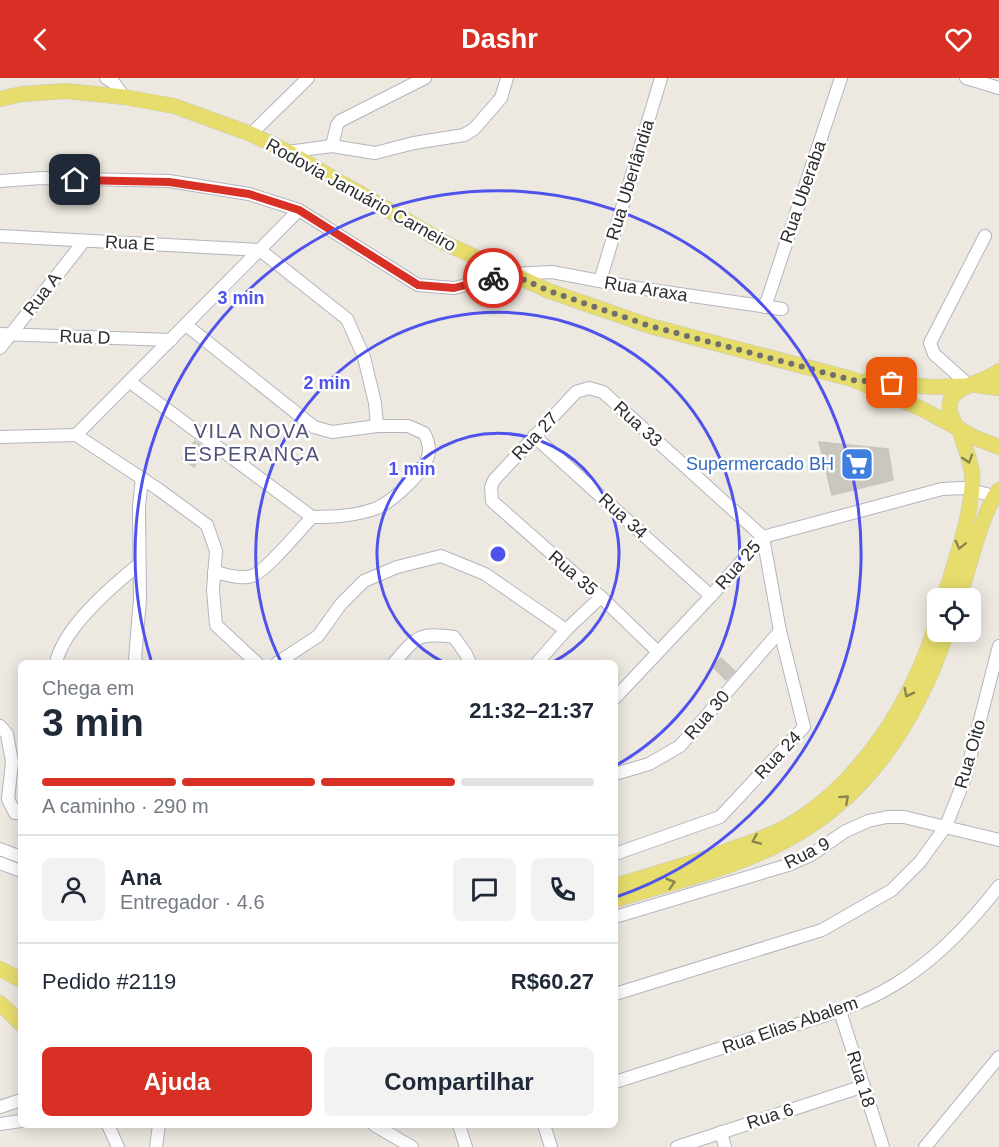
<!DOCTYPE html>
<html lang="pt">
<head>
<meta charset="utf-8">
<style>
  :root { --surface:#fff; --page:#f2f2f3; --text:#1f2937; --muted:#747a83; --line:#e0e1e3; --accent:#d93025 }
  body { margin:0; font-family:Arial,sans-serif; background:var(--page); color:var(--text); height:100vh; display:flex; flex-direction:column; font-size:22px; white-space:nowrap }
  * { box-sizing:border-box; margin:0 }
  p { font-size:20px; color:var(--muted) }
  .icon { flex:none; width:33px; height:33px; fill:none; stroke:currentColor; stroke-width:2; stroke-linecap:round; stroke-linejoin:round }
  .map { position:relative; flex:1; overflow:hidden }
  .drawer { position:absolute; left:18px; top:582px; width:600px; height:468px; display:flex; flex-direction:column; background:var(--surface); border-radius:9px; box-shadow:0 3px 15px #0003 }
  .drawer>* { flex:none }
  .buttons { position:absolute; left:927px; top:510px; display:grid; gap:12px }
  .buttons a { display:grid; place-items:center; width:54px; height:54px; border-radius:9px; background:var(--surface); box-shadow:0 3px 15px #0003; font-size:30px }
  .pin { position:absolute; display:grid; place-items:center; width:51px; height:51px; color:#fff; margin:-26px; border-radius:12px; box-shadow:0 3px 9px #0006 }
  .courier { position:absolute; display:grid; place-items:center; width:60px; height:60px; margin:-30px; border:4px solid #d93025; border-radius:50%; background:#fff; color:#222; box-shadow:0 2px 8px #0007 }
  .summary em { font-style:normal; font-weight:800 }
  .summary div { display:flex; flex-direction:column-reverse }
  .summary { display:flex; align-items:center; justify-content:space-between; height:102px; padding:0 24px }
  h1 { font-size:39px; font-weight:800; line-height:45px }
  .bar { display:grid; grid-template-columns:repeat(4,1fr); gap:9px 6px; align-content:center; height:72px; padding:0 24px }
  .bar i { height:8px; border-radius:4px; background:var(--line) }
  .bar .current { background:var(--accent) }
  .bar p { grid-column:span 4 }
  .line { display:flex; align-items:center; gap:15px; padding:0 24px; border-top:2px solid var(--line) }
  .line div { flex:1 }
  .round { display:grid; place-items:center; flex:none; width:63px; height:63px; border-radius:9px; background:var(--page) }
  .primary-button { display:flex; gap:12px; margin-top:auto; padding:12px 24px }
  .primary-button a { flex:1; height:69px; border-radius:9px; background:var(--accent); color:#fff; font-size:24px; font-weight:800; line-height:69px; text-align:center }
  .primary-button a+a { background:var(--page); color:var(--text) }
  header { display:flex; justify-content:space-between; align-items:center; height:78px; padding:0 24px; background:var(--accent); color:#fff; font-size:27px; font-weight:800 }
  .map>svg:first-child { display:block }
  .building { fill:#c9c7bf; stroke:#c8c6ba; stroke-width:1.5 }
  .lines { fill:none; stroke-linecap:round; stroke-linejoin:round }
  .minor-casing { stroke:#b4b4bf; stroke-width:14 }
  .major-casing { stroke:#c8c8c8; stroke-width:16 }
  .minor { stroke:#fff; stroke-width:12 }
  .major { stroke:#e6dd6d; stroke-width:15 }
  .oneway { stroke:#8a854d }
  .done { stroke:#706f6c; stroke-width:6; stroke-dasharray:0 10.8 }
  .route { stroke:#d93025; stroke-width:8 }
  .ring { fill:none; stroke:#4f53ec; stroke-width:3 }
  .labels { text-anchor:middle; stroke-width:5; stroke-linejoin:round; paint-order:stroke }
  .street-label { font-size:18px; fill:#2d2d2d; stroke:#fff }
  .shop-label { font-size:18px; fill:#366cbe; stroke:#fff; text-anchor:end }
  .neighbourhood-label { font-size:20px; letter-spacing:1.5px; fill:#50517a; stroke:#fff }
  .centre { fill:#4f53ec; stroke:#fff; stroke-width:3 }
  .ring-label { font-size:18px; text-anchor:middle; font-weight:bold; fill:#4f53ec; stroke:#fff; stroke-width:5; stroke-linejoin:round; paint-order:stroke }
</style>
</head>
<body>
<header><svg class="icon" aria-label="back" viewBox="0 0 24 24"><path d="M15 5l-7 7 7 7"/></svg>Dashr<svg class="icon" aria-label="heart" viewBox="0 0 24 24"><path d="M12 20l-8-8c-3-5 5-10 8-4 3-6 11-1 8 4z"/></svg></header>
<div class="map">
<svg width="999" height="1069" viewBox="0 0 999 1069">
  <rect width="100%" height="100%" fill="#ede9e1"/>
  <g class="building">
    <path d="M195,363L207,372L194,389L182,380Z"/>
    <path d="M819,364L888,371L893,402L832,417Z"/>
    <path d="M721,580L735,593L726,602L713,589Z"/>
  </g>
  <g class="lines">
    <g class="minor-casing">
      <g id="minor">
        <path d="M106,0L114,5L124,19"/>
        <path d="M966,0L999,10"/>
        <path d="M251,56L308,0"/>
        <path d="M332,68L337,47L340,43L425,0"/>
        <path d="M288,74L332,68L375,75L414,65L464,57L474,51L501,20L507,0"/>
        <path d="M0,103L42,100L169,103L249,116L299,132L418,207L454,210L511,196L552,194L631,209L782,231"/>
        <path d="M0,158L260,172L347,241L364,279L375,325L377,348"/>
        <path d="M600,203L661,0"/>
        <path d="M765,229L841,0"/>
        <path d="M0,256L171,262"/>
        <path d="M0,270L84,163"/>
        <path d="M130,304L312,439C334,439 356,438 377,430C394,422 428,392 429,373C429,366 427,360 424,355L408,348H377L332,354L314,349L186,247"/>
        <path d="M969,307L934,276L930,265L985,158"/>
        <path d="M76,357L299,132"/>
        <path d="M76,357L158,411L207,447L216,473L213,512L216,547L257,585"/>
        <path d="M534,358L711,518"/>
        <path d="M0,359L76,357"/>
        <path d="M214,494C226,496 240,502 252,498C265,494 301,451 312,439"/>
        <path d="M56,585C63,550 111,509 138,487"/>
        <path d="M137,585L135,581L140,521L139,428L142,400"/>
        <path d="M277,585L318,558L341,526L364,503L397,489L441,478L485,496L566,552"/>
        <path d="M394,585C416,559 418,554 454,559L466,576L470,585"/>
        <path d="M537,585L566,552L601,519"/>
        <path d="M615,620L711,518L763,459L942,411L963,410L994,418"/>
        <path d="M0,648L7,656L12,684L8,721L15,735H21"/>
        <path d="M615,696L649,686L680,668L780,553"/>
        <path d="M0,771L21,779"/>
        <path d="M615,776L720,739L804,649L780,553L763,459L603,314L589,310L576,314L494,402L491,409L492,423L601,519L658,574"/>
        <path d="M0,785L21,793"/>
        <path d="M615,839L788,787L811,777L844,754L868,743L887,739H904L999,762"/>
        <path d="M615,916L822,852L892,812L920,784L946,748L965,700L999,568"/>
        <path d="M840,933L883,1069"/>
        <path d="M615,1004C668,987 722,970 775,953C815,941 858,929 894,907C936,882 969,847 999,808"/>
        <path d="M0,1029L21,1022"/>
        <path d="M0,1046L21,1043"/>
        <path d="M108,1047L118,1069"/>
        <path d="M374,1047L412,1069"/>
        <path d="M459,1047L466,1069"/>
        <path d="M544,1047L551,1069"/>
        <path d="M721,1054L725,1069"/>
        <path d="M156,1069L159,1047"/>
        <path d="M677,1069L864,1008"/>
        <path d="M925,1069L999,979"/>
      </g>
    </g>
    <g class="major-casing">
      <g id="major">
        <path d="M0,21L22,16L66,13L124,19L174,28L251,56L288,74L447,166L549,213L650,248L852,301L922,331L976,360L999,369"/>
        <path d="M867,303L933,309L966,308"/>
        <path d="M975,307L999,310"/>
        <path d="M956,348C933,307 977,310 999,293"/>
        <path d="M944,520C954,487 975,429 972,395C970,380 963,365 959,350"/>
        <path d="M959,520C969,492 981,434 999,412"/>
        <path d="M615,808C651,797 688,786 724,774C746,766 768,759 788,748C863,704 913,622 938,541"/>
        <path d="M615,822C669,805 728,792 779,766C867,722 916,644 947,554"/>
        <path d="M0,891L21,902"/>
        <path d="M0,925L21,946"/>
      </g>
    </g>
    <use href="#minor" class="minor"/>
    <use href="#major" class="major"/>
  </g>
  <defs><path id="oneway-chevron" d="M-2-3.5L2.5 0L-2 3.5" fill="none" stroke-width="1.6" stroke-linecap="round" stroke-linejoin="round" transform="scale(1.5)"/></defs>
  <g class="oneway">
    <use href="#oneway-chevron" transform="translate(968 381) rotate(72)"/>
    <use href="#oneway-chevron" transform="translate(960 467) rotate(104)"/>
    <use href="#oneway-chevron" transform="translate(908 615) rotate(117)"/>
    <use href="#oneway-chevron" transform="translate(845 721) rotate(-42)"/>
    <use href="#oneway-chevron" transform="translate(756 762) rotate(157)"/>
    <use href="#oneway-chevron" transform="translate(671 805) rotate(-17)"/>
  </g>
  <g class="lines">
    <path class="done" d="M493,200L511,196L549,213L650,248L852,302L892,305"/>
    <path class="route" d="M75,102L169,104L249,116L299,132L418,207L454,210L493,200"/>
  </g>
  <g class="ring">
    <path d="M445 585A121 121 0 1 1 551 585"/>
    <path d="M281 584A242 242 0 1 1 615 688"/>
    <path d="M151 582A363 363 0 1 1 616 819"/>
  </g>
  <defs>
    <g id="supermarket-square" transform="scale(1.725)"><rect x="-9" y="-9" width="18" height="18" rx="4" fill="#3f7fe0" stroke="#fff"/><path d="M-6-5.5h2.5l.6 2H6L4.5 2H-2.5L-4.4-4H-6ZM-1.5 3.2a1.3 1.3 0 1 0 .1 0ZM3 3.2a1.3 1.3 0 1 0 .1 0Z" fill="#fff"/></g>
  </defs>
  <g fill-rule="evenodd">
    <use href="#supermarket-square" x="857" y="386"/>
  </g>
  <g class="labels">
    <g class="street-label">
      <text transform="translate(630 102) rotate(-73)" y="6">Rua Uberlândia</text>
      <text transform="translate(803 114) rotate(-71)" y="6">Rua Uberaba</text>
      <text transform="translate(361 117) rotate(29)" y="6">Rodovia Januário Carneiro</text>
      <text transform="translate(130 165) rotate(3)" y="6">Rua E</text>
      <text transform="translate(646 211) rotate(9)" y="6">Rua Araxa</text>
      <text transform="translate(42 216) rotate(-52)" y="6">Rua A</text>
      <text transform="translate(85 259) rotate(2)" y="6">Rua D</text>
      <text transform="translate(638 346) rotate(42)" y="6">Rua 33</text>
      <text transform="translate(535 358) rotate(-47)" y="6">Rua 27</text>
      <text transform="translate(623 438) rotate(42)" y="6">Rua 34</text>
      <text transform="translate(738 487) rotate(-49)" y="6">Rua 25</text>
      <text transform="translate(573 495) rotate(41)" y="6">Rua 35</text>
      <text transform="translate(707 637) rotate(-49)" y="6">Rua 30</text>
      <text transform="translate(970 676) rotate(-74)" y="6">Rua Oito</text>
      <text transform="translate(778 677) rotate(-47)" y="6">Rua 24</text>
      <text transform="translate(807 775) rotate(-27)" y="6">Rua 9</text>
      <text transform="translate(790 947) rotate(-19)" y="6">Rua Elias Abalem</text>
      <text transform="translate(861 1001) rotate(73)" y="6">Rua 18</text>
      <text transform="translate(770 1038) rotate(-18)" y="6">Rua 6</text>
    </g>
    <g class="shop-label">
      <text x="834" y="392">Supermercado BH</text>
    </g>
    <g class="neighbourhood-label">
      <text x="252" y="360">VILA NOVA<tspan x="252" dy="23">ESPERANÇA</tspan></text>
    </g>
  </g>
  <circle cx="498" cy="476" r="9" class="centre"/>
  <g class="ring-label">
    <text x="241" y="226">3 min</text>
    <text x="327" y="311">2 min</text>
    <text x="412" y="397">1 min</text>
  </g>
</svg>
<div class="buttons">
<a><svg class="icon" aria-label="locate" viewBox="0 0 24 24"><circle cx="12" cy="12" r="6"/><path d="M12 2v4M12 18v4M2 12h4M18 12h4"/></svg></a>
</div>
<div class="pin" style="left:892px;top:305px;background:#ea580c"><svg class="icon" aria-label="bag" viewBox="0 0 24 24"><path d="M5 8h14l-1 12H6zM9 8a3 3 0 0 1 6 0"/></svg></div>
<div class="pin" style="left:75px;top:102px;background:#1f2937"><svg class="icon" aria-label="home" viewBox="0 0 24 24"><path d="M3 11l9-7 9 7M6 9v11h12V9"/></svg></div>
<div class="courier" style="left:493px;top:200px"><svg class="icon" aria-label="bike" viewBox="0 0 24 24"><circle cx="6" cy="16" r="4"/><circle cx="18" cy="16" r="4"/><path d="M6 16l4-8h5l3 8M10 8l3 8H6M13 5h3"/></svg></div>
<section class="drawer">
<div class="summary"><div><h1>3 min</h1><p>Chega em</p></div><em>21:32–21:37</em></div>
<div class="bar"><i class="current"></i><i class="current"></i><i class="current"></i><i></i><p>A caminho · 290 m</p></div>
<div class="line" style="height:108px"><a class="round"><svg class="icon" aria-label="person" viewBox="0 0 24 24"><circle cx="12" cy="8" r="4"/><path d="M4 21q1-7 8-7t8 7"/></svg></a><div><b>Ana</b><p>Entregador · 4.6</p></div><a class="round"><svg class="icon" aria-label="chat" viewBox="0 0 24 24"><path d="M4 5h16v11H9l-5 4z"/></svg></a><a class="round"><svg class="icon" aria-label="phone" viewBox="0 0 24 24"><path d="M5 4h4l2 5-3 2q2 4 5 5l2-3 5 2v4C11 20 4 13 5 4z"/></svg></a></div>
<div class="line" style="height:78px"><div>Pedido #2119</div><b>R$60.27</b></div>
<div class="primary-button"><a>Ajuda</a><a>Compartilhar</a></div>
</section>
</div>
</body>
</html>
